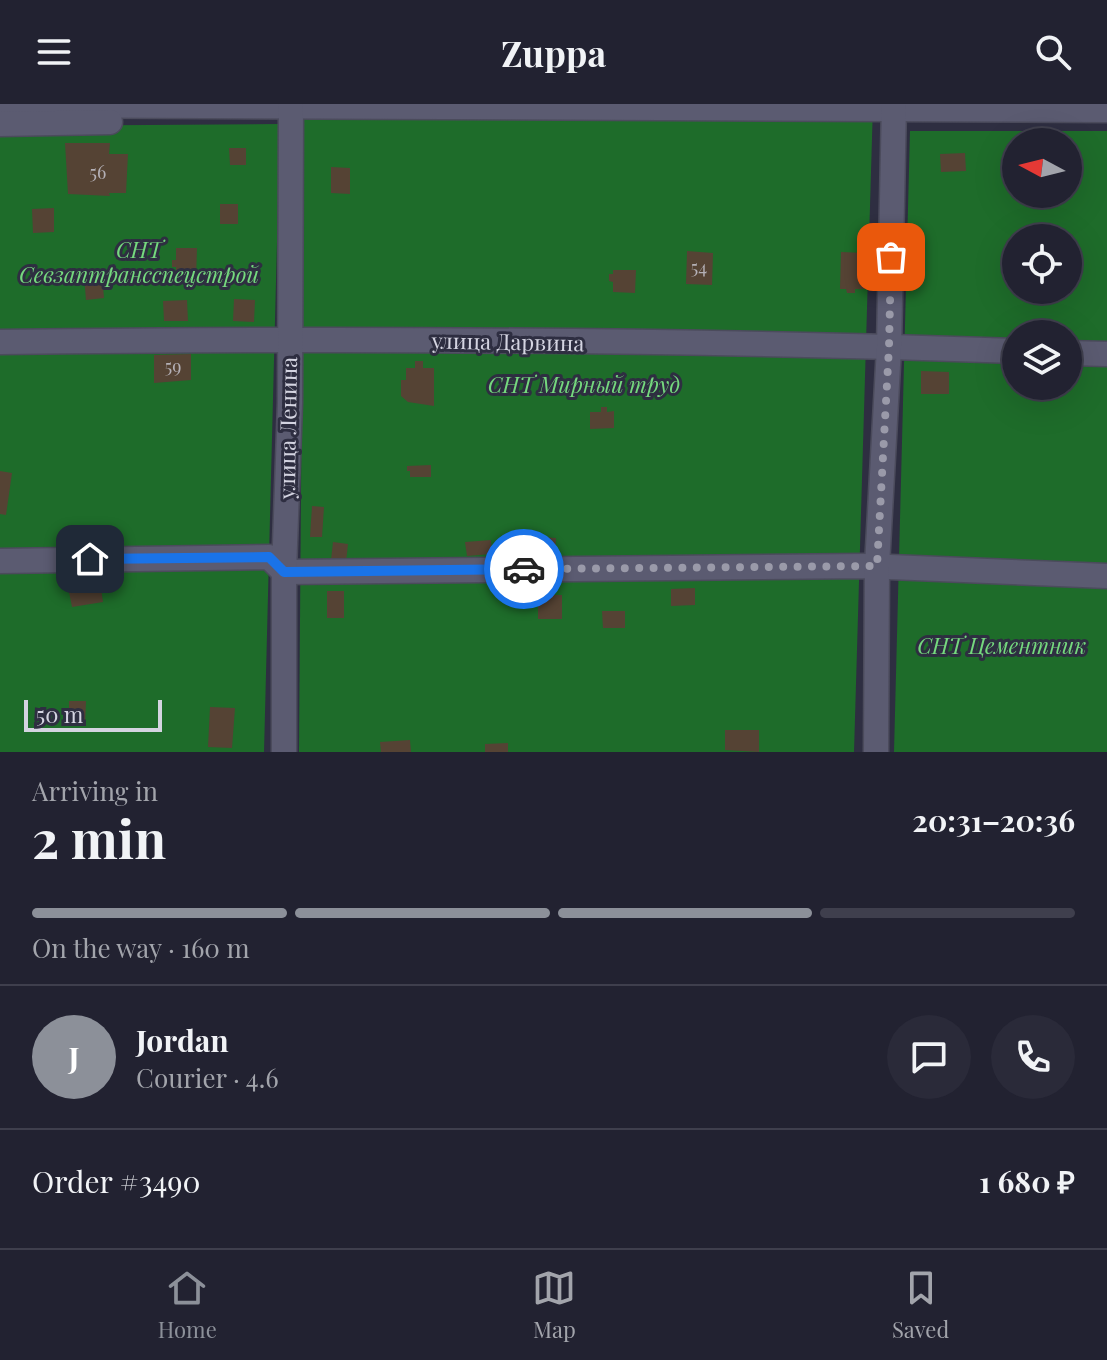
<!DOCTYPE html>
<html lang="en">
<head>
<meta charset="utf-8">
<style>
  :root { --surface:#222231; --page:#2a2a39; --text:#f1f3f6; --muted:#a2a4ab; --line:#3f3f4d; --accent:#8c9099 }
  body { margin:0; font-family:"Playfair Display",serif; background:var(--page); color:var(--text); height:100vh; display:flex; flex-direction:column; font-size:30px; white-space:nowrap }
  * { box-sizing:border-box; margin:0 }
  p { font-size:26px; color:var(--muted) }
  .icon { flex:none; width:44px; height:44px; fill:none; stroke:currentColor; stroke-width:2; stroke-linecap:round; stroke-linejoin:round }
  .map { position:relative; height:648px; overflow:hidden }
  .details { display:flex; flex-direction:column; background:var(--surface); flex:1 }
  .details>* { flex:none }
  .needle { width:52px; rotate:277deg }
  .fabs { position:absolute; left:1002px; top:24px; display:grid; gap:16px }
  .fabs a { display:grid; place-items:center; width:80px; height:80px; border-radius:50%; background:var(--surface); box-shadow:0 8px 32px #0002,0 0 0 2px var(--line); font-size:40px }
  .scale { position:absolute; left:24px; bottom:20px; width:138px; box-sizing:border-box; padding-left:8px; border:4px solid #d4d4e1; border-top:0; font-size:22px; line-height:28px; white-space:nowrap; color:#d4d4e1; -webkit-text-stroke:6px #2e2e41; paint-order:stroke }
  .pin { position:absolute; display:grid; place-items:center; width:68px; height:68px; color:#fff; margin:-34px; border-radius:16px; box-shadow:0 4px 12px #0006 }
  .courier { position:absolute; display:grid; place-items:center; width:80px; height:80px; margin:-40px; border:6px solid #1a73e8; border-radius:50%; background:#fff; color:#222; box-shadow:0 2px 10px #0007 }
  .head em { font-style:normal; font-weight:700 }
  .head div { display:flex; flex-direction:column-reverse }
  .head { display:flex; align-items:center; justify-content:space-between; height:136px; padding:0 32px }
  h1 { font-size:52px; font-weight:700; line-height:60px }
  .bar { display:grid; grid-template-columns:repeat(4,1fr); gap:12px 8px; align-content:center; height:96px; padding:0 32px }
  .bar i { height:10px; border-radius:6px; background:var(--line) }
  .bar .on { background:var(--accent) }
  .bar p { grid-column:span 4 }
  .line { display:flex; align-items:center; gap:20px; padding:0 32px; border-top:2px solid var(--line) }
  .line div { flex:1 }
  .round { display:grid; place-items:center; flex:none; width:84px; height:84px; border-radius:42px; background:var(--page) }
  header { display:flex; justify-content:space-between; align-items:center; height:104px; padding:0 32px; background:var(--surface); font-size:36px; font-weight:700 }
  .tabs { display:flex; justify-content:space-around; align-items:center; height:112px; border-top:2px solid var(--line); background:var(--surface); font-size:22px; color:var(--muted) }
  .tabs a { display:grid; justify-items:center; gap:4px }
  .tabs .on { color:var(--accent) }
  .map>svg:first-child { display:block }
  .green { fill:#1e6c2a; fill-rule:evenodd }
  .building { fill:#554334 }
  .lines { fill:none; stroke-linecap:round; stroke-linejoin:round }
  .minor-casing { stroke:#4b4b5c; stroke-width:27 }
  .minor { stroke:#5b5b71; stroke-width:24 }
  .done { stroke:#9a9aa9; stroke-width:8; stroke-dasharray:0 14.4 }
  .route { stroke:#1a73e8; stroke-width:10 }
  .labels { text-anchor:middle; stroke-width:6; stroke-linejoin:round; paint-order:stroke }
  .number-label { font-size:18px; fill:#b4b0b6 }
  .park-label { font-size:22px; font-style:italic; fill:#75d97e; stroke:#2e2e41 }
  .street-label { font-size:22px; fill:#d4d4e1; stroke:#2e2e41 }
</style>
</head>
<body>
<header><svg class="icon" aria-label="menu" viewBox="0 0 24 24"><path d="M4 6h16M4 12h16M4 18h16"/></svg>Zuppa<svg class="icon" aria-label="search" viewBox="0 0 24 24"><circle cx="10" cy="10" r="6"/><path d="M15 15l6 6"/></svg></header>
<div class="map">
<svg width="1107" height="648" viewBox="0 0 1107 648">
  <rect width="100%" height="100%" fill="#2e2e41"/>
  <g class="green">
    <path d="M304,0H873L854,648H299Z"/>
    <path d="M280,20L264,648H0V22Z"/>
    <path d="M910,27H1107V648H894ZM1016,38H1068V90H1016ZM1016,134H1068V186H1016ZM1016,230H1068V282H1016Z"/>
  </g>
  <g class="building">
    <path d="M65,39H110L109,50H128L126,89H109L110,92L68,90Z"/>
    <path d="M229,44H246V61H230Z"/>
    <path d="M965,49L966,67L941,68L940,50Z"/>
    <path d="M331,63L350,64V90L331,89Z"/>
    <rect x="220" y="100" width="18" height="20"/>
    <path d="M54,104V128L33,129L32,105Z"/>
    <path d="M176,144H197L196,175H176V163H172V156H176Z"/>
    <path d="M687,147L713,149L712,181L686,180Z"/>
    <path d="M841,148L866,149V164H873L872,185H855V189H847L846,185H840Z"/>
    <path d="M613,166H636L635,189L613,188V178L609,177V170H613Z"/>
    <path d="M102,170L104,194L86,196L84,172Z"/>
    <path d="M234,195L255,196L254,218L233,217Z"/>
    <path d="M187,196L188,217H164L163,197Z"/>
    <path d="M191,250V276L154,279V251Z"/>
    <path d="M415,257H423V264H434V302L408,298L401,292V276H406V264H415Z"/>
    <path d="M921,267L949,268V290H921Z"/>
    <path d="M601,303H607V308L614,307V324L590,325V308H601Z"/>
    <path d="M431,361V373H410V367H407V362Z"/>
    <path d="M0,367L12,369L6,411L0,410Z"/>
    <path d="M312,402L324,403L322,433H310Z"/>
    <path d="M539,433L556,434L555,454L537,452Z"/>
    <path d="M491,436L492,450L467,452L465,438Z"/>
    <path d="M333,438L348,440L346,458L331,456Z"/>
    <path d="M100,478L103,498L72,503L68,483Z"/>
    <path d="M695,484V501L671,502V485Z"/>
    <rect x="327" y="487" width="17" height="27"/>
    <rect x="538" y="491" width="24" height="24"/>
    <path d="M602,507H625V524H603Z"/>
    <path d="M69,597H86L85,622H69Z"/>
    <path d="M210,603L235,604L232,644L208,643Z"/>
    <path d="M725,626H759V648L725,646Z"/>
    <path d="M410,636L411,648H381L380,638Z"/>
    <path d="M508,639V648H485V640Z"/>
  </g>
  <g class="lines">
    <g class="minor-casing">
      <g id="minor">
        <path d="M0,1L1107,6"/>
        <path d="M0,20L110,18"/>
        <path d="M0,238C339,234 678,235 1016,247"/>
        <path d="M1068,249L1107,250"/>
        <path d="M0,457L269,453L284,468L866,462L1107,472"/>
        <path d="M284,648V468L290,299L291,0"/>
        <path d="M876,648L877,462L889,243L894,0"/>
      </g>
    </g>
    <use href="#minor" class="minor"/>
  </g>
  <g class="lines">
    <path class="done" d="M524,465L877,462L889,243L891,153"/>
    <path class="route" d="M90,455L269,453L284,468L524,465"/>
  </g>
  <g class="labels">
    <g class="number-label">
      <text x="98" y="75">56</text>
      <text x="699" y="170">54</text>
      <text x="173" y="269">59</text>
    </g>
    <g class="park-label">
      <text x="139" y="154">СНТ<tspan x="139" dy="25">Севзаптрансспецстрой</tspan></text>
      <text x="584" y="289">СНТ Мирный труд</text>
      <text x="1002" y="550">СНТ Цементник</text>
    </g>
    <g class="street-label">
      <text transform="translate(508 238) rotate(1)" y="8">улица Дарвина</text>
      <text transform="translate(288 324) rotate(-89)" y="8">улица Ленина</text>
    </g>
  </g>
</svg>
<div class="fabs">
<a><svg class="needle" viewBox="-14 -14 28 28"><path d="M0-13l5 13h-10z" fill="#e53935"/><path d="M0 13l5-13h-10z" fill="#a2a4ab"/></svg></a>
<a><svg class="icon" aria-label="locate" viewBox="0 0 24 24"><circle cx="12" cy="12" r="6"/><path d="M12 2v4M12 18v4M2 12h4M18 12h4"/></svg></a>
<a><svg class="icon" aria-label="layers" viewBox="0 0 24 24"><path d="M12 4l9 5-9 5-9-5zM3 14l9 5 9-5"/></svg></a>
</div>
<div class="scale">50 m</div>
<div class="pin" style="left:891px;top:153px;background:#ea580c"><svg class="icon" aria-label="bag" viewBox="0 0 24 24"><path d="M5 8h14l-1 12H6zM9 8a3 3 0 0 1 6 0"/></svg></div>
<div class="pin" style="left:90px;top:455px;background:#1f2937"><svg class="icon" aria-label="home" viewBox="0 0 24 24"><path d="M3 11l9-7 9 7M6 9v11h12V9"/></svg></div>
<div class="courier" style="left:524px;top:465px"><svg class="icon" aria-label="car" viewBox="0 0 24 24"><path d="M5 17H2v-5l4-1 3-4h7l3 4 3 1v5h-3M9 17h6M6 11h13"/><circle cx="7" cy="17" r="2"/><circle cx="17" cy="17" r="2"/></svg></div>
</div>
<section class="details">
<div class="head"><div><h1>2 min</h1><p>Arriving in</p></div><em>20:31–20:36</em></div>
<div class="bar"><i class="on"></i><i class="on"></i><i class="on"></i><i></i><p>On the way · 160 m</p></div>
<div class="line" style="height:144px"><b class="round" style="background:var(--accent);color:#fff">J</b><div><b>Jordan</b><p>Courier · 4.6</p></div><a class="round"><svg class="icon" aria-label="chat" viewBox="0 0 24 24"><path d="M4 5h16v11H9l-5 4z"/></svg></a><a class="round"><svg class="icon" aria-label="phone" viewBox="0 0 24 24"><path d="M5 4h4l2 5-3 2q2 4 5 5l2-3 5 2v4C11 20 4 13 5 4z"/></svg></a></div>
<div class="line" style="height:104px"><div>Order #3490</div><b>1 680 ₽</b></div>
</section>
<nav class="tabs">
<a class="on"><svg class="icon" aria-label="home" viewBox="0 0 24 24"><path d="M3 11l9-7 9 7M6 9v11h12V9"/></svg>Home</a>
<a><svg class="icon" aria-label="map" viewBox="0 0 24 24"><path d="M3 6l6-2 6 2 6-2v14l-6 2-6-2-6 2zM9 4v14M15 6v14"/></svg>Map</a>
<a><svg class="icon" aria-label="saved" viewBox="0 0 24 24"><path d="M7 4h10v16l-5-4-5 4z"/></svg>Saved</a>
</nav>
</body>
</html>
